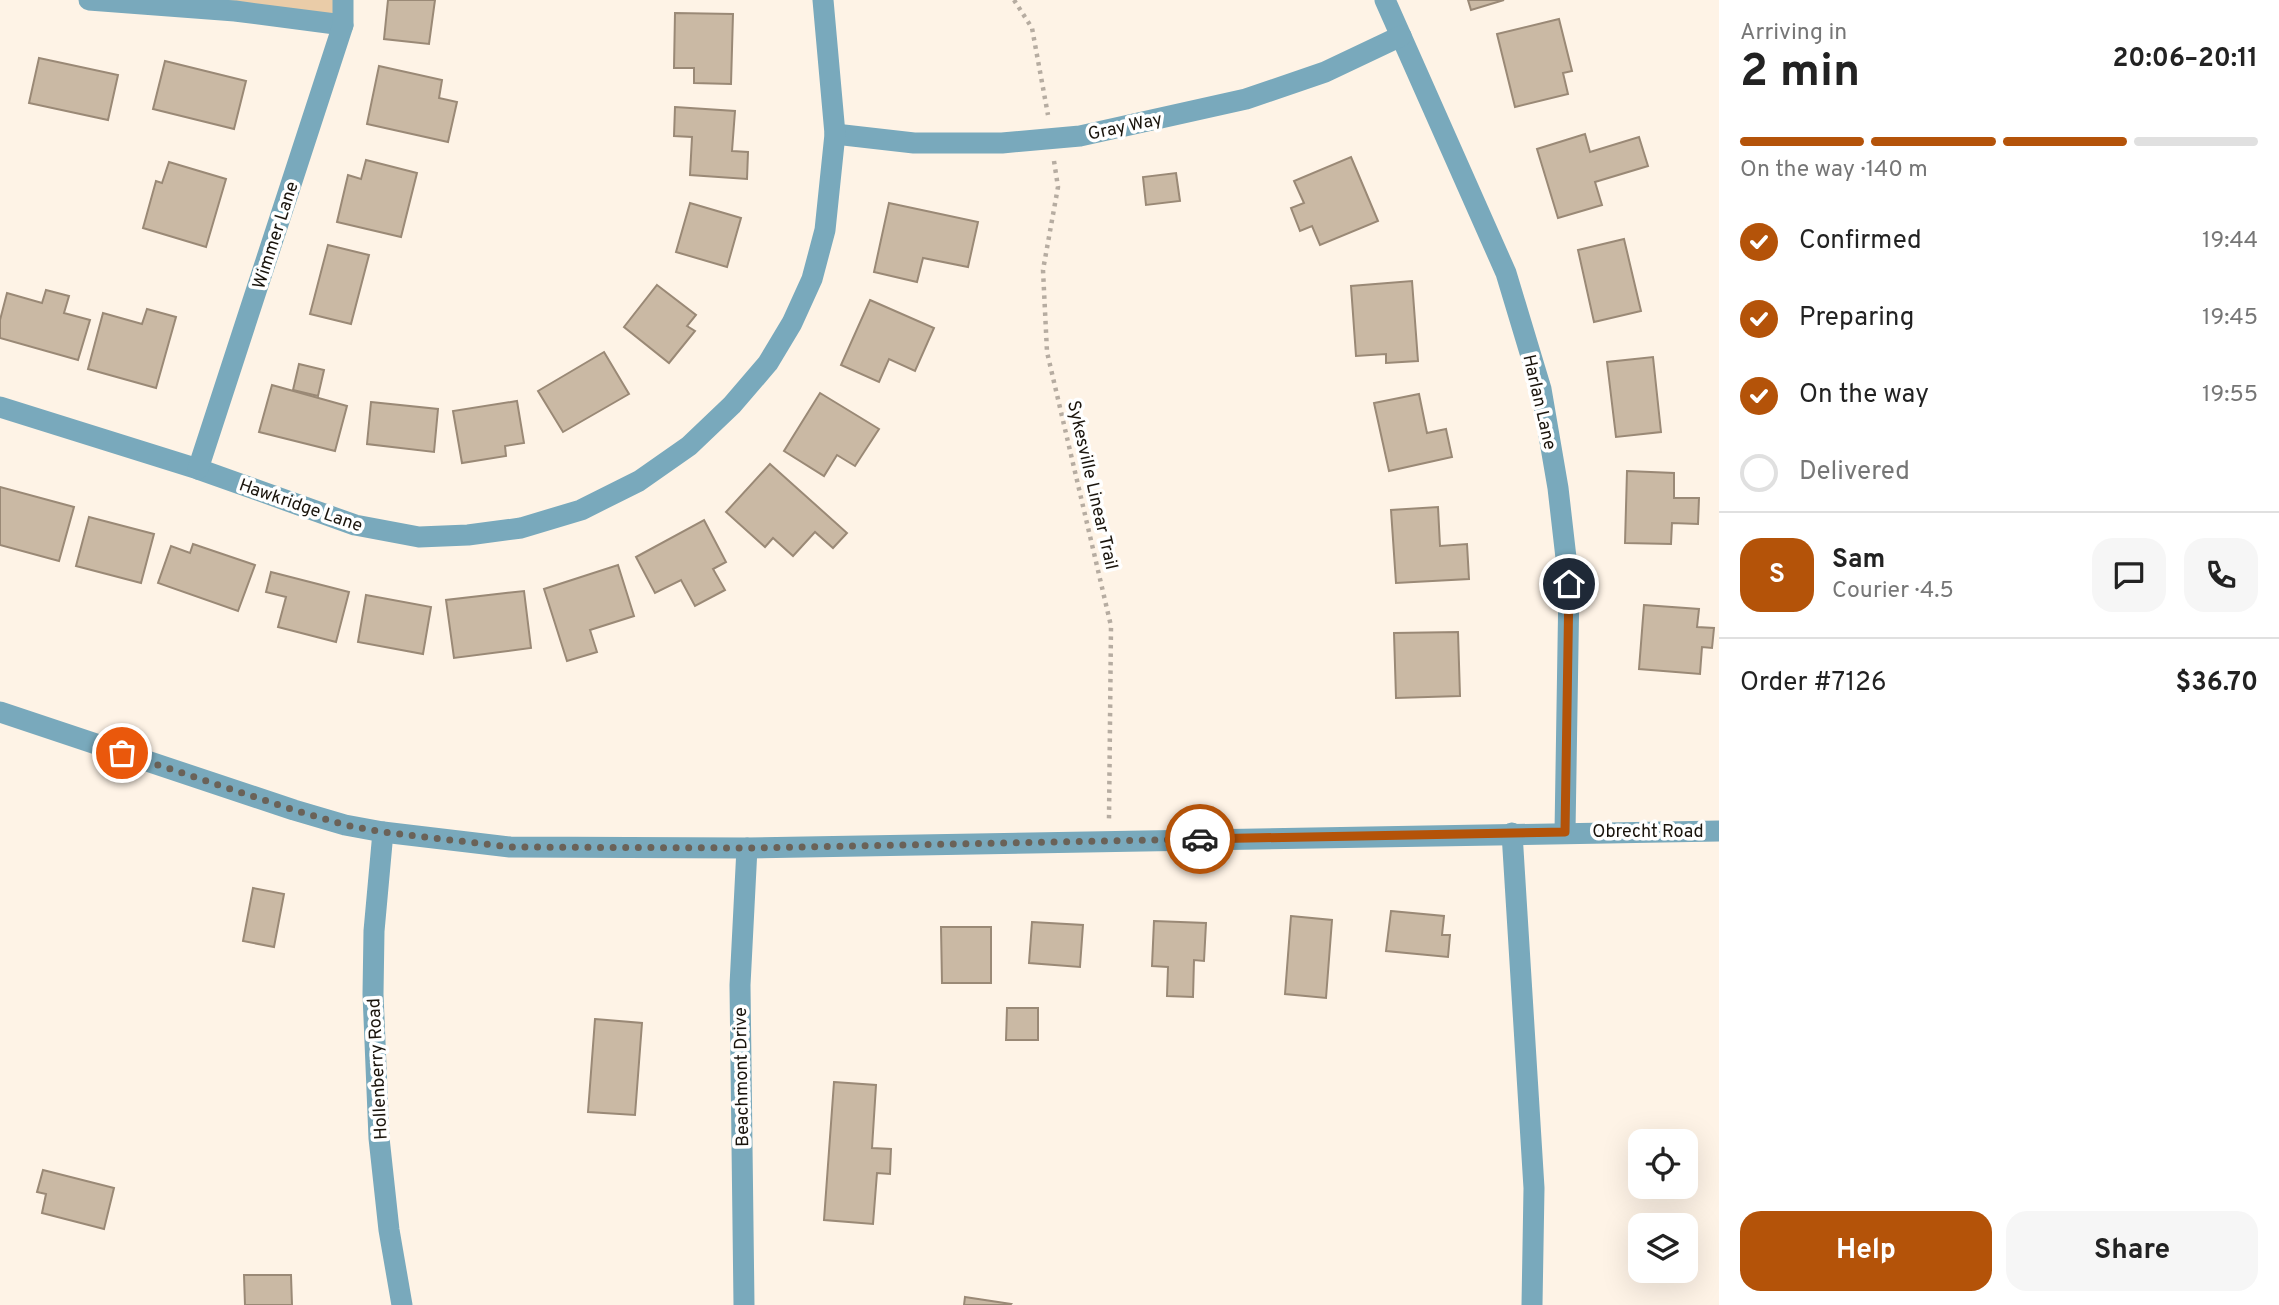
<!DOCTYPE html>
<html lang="en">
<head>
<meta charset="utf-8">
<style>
  :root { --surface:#fff; --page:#f6f6f6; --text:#222; --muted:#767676; --line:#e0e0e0; --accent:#b45309 }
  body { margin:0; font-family:Overpass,sans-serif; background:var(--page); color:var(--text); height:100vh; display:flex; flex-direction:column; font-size:26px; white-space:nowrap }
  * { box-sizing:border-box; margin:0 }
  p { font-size:23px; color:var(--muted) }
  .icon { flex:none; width:38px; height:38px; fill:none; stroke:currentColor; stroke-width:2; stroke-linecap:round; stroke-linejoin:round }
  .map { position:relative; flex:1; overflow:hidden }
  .side { display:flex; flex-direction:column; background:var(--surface); width:560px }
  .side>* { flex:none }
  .controls { position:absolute; left:1628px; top:1129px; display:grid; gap:14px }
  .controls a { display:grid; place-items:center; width:70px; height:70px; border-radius:14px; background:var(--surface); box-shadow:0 7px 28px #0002; font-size:35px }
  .pin { position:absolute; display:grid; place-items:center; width:60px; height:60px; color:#fff; margin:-30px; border:4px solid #fff; border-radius:50%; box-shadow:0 2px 7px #0007 }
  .courier { position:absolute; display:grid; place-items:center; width:70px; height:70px; margin:-35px; border:5px solid #b45309; border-radius:50%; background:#fff; color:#222; box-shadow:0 2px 9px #0007 }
  .summary em { font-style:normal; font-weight:700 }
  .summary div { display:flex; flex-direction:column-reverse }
  .summary { display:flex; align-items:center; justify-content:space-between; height:119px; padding:0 21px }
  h1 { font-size:46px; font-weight:700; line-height:52px }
  .bar { display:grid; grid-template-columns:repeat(4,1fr); gap:10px 7px; align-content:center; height:84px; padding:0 21px }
  .bar i { height:9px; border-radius:5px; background:var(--line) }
  .bar .selected { background:var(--accent) }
  .bar p { grid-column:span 4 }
  .line { display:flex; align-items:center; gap:18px; padding:0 21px; border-top:2px solid var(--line) }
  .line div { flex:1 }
  .round { display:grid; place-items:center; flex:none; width:74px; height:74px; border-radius:21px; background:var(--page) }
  ol { padding:0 21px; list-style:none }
  li { display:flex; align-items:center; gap:21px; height:77px }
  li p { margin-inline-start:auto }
  li .icon { padding:7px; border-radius:50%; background:var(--accent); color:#fff; stroke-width:4 }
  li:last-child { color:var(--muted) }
  li i { width:38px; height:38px; border:4px solid var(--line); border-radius:50% }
  .button { display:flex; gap:14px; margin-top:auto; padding:14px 21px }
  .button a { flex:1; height:80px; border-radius:21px; background:var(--accent); color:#fff; font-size:28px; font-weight:700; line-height:80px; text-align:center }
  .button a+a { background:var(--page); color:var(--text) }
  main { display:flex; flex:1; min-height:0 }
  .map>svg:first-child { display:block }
  .green { fill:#eacca8 }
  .building { fill:#cab9a4; stroke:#9a8976; stroke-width:2 }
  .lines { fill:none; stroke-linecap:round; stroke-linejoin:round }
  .path { stroke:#b6aca1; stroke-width:4.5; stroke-dasharray:3.5 5; stroke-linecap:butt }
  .minor { stroke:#79a9bc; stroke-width:21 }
  .done { stroke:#6a6258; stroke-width:7; stroke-dasharray:0 12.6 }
  .route { stroke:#b45309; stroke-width:9 }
  .labels { text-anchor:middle; stroke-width:7; stroke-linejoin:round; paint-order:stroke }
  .street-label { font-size:18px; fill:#1a140c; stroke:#fff }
</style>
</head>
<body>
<main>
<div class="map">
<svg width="1719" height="1305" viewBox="0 0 1719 1305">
  <rect width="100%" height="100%" fill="#fef3e6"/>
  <path class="green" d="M169,0H341L343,25Z"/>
  <g class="building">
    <path d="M388,0H435L429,44L384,39Z"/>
    <path d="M1468,0H1504L1471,10Z"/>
    <path d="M675,13L733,14L731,84L694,83V68H674Z"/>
    <path d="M1559,19L1572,71L1563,73L1568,94L1515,107L1497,34Z"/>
    <path d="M39,58L118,75L108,120L29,103Z"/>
    <path d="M165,61L246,81L234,129L153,109Z"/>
    <path d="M379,66L442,80L439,98L457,102L448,142L367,124Z"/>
    <path d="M675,107L735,111L732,151L748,152L747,179L690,175L692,137L674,136Z"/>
    <path d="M1585,134L1590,152L1639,137L1648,166L1595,182L1602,205L1558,218L1537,149Z"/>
    <path d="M1351,157L1378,221L1320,245L1312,226L1300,231L1291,208L1304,203L1294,181Z"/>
    <path d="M366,160L417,173L401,237L337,222L348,175L361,179Z"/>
    <path d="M169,162L226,179L206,247L143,228L156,181L162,183Z"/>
    <path d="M1176,173L1180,201L1146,205L1143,177Z"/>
    <path d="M690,203L741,218L727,267L676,252Z"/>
    <path d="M889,203L978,222L968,267L923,258L917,282L874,272Z"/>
    <path d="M1624,239L1641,311L1594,322L1578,250Z"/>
    <path d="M328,245L369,255L351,324L310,314Z"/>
    <path d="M1412,281L1418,361L1386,363V354L1356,356L1351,286Z"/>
    <path d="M657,285L696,315L687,326L695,331L669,363L624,327Z"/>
    <path d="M46,290L69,296L64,313L90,320L78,360L0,338V320L7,293L42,303Z"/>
    <path d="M870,300L934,328L915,371L889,359L879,382L841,365Z"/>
    <path d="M147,309L176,317L156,388L88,369L103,313L142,324Z"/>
    <path d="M604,352L629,394L563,432L538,391Z"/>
    <path d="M1653,357L1661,432L1616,437L1607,362Z"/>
    <path d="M299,364L324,370L318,396L293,390Z"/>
    <path d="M272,385L347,406L335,451L259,432Z"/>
    <path d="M820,393L879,429L855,466L837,455L824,476L784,451Z"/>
    <path d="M1419,394L1427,433L1446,429L1452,457L1389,471L1374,403Z"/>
    <path d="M517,401L524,443L505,446L506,456L462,463L453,411Z"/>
    <path d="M371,402L438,409L434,452L367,444Z"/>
    <path d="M770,464L847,533L833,548L815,532L793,556L773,538L765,547L726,512Z"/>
    <path d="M1627,471L1674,473V498H1699L1698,524L1672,523L1671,544L1625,543Z"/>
    <path d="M0,487L74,507L59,561L0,545Z"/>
    <path d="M1438,507L1440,546L1467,544L1469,579L1396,583L1391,510Z"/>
    <path d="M89,517L154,534L141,583L76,566Z"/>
    <path d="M704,520L726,562L713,569L725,590L695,606L681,580L655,593L636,557Z"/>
    <path d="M193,544L255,565L238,611L158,583L171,546L190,553Z"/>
    <path d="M618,565L634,616L590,630L597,652L567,661L544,589Z"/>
    <path d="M271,572L349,592L336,642L278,627L286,597L266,592Z"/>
    <path d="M524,591L531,648L454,658L446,600Z"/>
    <path d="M366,595L431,607L423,654L358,642Z"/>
    <path d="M1644,605L1699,609L1697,627L1714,628L1712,648L1702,647L1700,674L1639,669Z"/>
    <path d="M1458,632L1460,696L1396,698L1394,633Z"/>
    <path d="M253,888L284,894L274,947L243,941Z"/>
    <path d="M1391,911L1444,916L1442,935H1450L1448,957L1386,951Z"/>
    <path d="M1291,916L1332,920L1326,998L1285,994Z"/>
    <path d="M1154,921L1206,923L1204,961L1194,960L1193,997L1167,996L1168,967L1152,966Z"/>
    <path d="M1032,922L1083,925L1080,967L1029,963Z"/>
    <path d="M941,927H991V983H942Z"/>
    <path d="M1007,1008H1038V1040H1006Z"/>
    <path d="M595,1019L642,1023L635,1115L588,1112Z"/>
    <path d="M834,1082L876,1085L872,1148L891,1149L890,1174L877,1173L873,1224L824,1220Z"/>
    <path d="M43,1170L114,1188L104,1229L42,1213L46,1194L37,1192Z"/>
    <path d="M244,1275H291L292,1305H245Z"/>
    <path d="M965,1297L1011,1304L1010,1305H964Z"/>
  </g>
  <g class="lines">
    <g class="path">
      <path d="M1014,0L1032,28L1048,115"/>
      <path d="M1054,161L1058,187L1043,270L1047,352L1111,626L1109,819"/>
    </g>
    <g class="minor">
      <path d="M89,0L235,11L343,25"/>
      <path d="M1385,0L1506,273L1541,389L1558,488L1569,584L1565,832"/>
      <path d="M835,134L914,143H1002L1080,136L1246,99L1325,72L1401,36"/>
      <path d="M0,407L198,469L355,525L419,537L468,535L521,528L581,510L639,481L689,446L732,405L768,363L792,323L812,279L825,230L835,134L823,0"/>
      <path d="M198,469L343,25V0"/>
      <path d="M0,712L294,810L345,825L383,832L510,847L747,848L1719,831"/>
      <path d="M383,832L374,931L373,994L379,1138L389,1230L402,1305"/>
      <path d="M1512,833L1534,1188L1532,1305"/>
      <path d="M744,1305L740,985L747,848"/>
    </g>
  </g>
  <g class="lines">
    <path class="done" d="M122,753L294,810L345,825L383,832L510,847L747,848L1200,839"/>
    <path class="route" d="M1200,839L1565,832L1569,584"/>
  </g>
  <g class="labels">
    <g class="street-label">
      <text transform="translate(1125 126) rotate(-12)" y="6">Gray Way</text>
      <text transform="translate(275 235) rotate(-72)" y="6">Wimmer Lane</text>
      <text transform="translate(1540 402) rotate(77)" y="6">Harlan Lane</text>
      <text transform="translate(1093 485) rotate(77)" y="6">Sykesville Linear Trail</text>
      <text transform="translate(301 505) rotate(19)" y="6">Hawkridge Lane</text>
      <text x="1648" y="837">Obrecht Road</text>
      <text transform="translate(377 1069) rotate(-93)" y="6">Hollenberry Road</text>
      <text transform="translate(741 1077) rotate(-91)" y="6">Beachmont Drive</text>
    </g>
  </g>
</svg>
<div class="controls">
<a><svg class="icon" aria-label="locate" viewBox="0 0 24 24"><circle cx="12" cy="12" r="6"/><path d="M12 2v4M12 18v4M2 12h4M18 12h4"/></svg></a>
<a><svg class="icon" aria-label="layers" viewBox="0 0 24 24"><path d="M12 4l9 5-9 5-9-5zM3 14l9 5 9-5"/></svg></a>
</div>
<div class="pin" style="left:122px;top:753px;background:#ea580c"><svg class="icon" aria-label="bag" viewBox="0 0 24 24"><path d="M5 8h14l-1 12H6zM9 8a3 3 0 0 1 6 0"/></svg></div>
<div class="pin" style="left:1569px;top:584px;background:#1f2937"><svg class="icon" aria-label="home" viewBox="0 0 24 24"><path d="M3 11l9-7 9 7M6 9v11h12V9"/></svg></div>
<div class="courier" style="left:1200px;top:839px"><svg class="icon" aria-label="car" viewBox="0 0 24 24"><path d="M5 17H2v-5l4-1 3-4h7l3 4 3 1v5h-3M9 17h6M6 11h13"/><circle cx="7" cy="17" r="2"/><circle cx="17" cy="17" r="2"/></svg></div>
</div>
<section class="side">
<div class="summary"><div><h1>2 min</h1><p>Arriving in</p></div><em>20:06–20:11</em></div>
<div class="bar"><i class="selected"></i><i class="selected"></i><i class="selected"></i><i></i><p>On the way · 140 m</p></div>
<ol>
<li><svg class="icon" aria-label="check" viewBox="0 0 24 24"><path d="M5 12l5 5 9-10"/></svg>Confirmed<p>19:44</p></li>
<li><svg class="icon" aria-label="check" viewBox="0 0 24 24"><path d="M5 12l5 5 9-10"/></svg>Preparing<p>19:45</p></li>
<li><svg class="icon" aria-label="check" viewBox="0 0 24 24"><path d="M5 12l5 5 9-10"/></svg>On the way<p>19:55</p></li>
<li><i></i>Delivered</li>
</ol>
<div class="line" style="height:126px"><b class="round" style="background:var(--accent);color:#fff">S</b><div><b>Sam</b><p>Courier · 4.5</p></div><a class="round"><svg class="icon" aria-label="chat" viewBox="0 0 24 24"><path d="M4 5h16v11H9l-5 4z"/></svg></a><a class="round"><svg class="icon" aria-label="phone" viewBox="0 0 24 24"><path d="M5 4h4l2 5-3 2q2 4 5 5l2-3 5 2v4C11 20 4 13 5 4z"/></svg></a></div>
<div class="line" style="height:91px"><div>Order #7126</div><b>$36.70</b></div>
<div class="button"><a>Help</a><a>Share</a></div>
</section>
</main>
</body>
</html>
